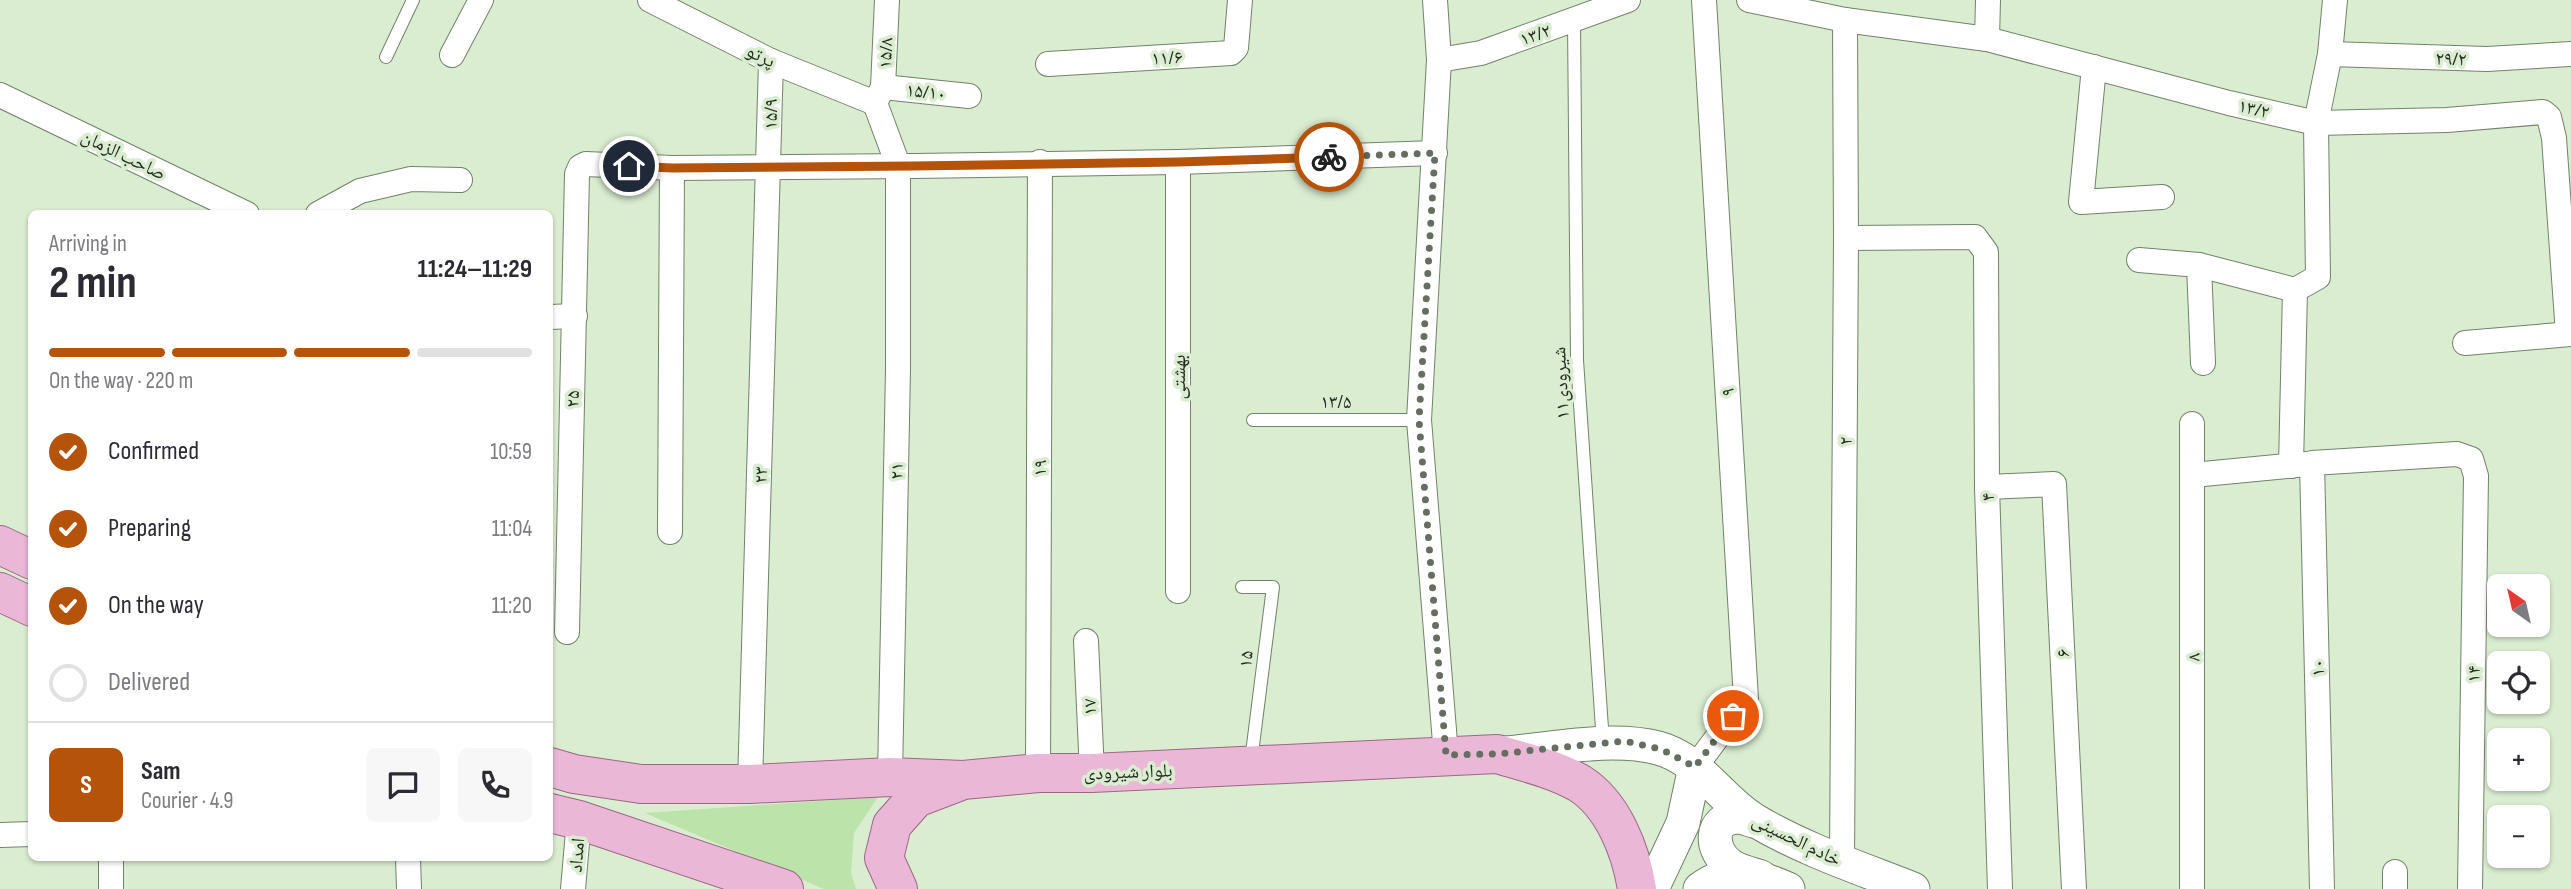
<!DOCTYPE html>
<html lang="en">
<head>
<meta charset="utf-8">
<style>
  :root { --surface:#fff; --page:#f7f7f7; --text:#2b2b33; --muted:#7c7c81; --line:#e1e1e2; --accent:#b45309 }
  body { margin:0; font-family:"Sofia Sans Condensed","Noto Naskh Arabic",sans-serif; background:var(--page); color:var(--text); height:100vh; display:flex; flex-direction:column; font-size:26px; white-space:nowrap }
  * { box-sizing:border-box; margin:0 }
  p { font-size:23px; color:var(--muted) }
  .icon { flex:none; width:38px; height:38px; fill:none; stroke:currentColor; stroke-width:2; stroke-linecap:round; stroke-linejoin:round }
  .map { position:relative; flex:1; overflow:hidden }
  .side { position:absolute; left:28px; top:210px; width:525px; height:651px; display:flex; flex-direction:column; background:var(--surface); border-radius:10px; box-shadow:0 2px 5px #0004 }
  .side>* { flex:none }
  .needle { width:46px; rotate:326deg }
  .controls { position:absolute; left:2487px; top:574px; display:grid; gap:14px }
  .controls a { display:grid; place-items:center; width:63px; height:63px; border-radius:10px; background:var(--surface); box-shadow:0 2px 5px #0004; font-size:35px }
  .pin { position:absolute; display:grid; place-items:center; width:60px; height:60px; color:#fff; margin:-30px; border:4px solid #fff; border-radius:50%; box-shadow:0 2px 7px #0007 }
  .courier { position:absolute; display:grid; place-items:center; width:70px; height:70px; margin:-35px; border:5px solid #b45309; border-radius:50%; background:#fff; color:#222; box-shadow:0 2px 9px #0007 }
  .headline em { font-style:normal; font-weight:700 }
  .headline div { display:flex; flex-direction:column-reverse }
  .headline { display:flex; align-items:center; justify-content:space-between; height:119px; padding:0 21px }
  h1 { font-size:46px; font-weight:700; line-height:52px }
  .bar { display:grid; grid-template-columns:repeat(4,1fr); gap:10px 7px; align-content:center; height:84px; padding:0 21px }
  .bar i { height:9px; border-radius:5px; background:var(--line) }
  .bar .on { background:var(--accent) }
  .bar p { grid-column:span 4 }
  .line { display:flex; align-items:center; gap:18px; padding:0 21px; border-top:2px solid var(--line) }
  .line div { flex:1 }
  .round { display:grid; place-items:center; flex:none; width:74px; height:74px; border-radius:10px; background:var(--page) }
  ol { padding:0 21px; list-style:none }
  li { display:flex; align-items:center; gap:21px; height:77px }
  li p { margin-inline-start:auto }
  li .icon { padding:7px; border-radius:50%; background:var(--accent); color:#fff; stroke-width:4 }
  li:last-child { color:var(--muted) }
  li i { width:38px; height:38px; border:4px solid var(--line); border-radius:50% }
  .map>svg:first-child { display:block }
  .green { fill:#bce3a9 }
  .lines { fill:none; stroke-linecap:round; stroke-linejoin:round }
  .lane-casing { stroke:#718269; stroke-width:14 }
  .street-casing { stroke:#718269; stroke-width:26 }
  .secondary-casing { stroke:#718269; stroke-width:35 }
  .primary-casing { stroke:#9c6786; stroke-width:40 }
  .lane { stroke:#fff; stroke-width:12 }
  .street { stroke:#fff; stroke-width:24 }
  .secondary { stroke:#fff; stroke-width:33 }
  .primary { stroke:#eab7d7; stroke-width:38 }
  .done { stroke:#646f5f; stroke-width:7; stroke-dasharray:0 12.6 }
  .route { stroke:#b45309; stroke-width:9 }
  .labels { text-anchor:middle; stroke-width:7; stroke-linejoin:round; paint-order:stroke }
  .street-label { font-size:19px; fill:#242b21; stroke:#daedd1 }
</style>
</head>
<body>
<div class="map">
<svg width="2571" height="889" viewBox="0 0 2571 889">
  <rect width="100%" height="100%" fill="#daedd1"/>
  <path class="green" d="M878,797L854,833L851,873L856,889H824L645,813Z"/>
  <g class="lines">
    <g class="lane-casing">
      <g id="lane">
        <path d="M1574,20L1577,360L1603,743"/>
        <path d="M386,57L413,0"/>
        <path d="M1253,420H1419"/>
        <path d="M1242,587H1273L1251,761"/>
      </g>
    </g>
    <g class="street-casing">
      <g id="street">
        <path d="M650,0L771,61L875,103"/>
        <path d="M1435,0L1439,60L1419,420L1446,755"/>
        <path d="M1749,0L1845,20L1987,39L2229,103L2316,123L2447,120L2543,112L2549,117L2554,138L2568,334"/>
        <path d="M1987,39L1988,0"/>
        <path d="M2330,54L2487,59L2571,54"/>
        <path d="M452,55L481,0"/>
        <path d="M1439,60L1481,53L1628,0"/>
        <path d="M1048,64L1231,53L1236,48L1240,0"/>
        <path d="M2094,67L2081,202L2162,197"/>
        <path d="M883,87L969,96"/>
        <path d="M0,95L247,214"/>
        <path d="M875,103L898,165V369L890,777"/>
        <path d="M875,103L883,87L887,0"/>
        <path d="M318,214L360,191L411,179L460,180"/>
        <path d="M1846,238L1975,237L1986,252L1987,487L2000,889"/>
        <path d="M2139,260L2199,265L2295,290L2318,277L2316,123L2330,54L2335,0"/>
        <path d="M2199,265L2203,363"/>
        <path d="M550,317L575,316"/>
        <path d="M2465,343L2571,334"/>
        <path d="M2192,424V889"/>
        <path d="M2291,466L2295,290"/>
        <path d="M2193,475L2307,464"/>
        <path d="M1987,487L2054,484L2074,889"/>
        <path d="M670,532L672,168"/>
        <path d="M1178,591V162"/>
        <path d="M567,632L577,174L580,167L586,164L672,168L913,166L1178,162L1435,153"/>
        <path d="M1086,641L1092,773"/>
        <path d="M1695,767L1746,699L1704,0"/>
        <path d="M1038,773L1040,162"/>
        <path d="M750,784L771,61"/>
        <path d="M0,835L32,834"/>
        <path d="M111,858V889"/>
        <path d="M408,858L409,889"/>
        <path d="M1842,861L1846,238L1845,20"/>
        <path d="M573,889L579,820"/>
        <path d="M2322,889L2312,463L2457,454L2471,459L2476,476L2470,889"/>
        <path d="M2395,889V872"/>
      </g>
    </g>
    <g class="secondary-casing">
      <g id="secondary">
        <path d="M1505,753C1554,749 1611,736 1658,748C1700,759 1721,801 1756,821C1805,850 1860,868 1913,889"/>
        <path d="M1754,821C1749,820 1743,817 1738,817C1708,818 1710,851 1730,865C1738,871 1752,874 1761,877"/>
        <path d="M1652,889L1683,823L1695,767"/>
        <path d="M1700,889C1730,866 1756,875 1788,889"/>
      </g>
    </g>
    <g class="primary-casing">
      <g id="primary">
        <path d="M0,545L32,560"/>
        <path d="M0,592L32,607"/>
        <path d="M550,767L574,774L641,784H750L890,777L963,780L1038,773H1092L1497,754C1524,762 1554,769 1579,783C1613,804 1631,851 1637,889"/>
        <path d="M550,813L579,820L784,889"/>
        <path d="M898,889L884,858L892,825L916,798L958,782"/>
      </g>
    </g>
    <use href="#lane" class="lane"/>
    <use href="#street" class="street"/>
    <use href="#secondary" class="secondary"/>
    <use href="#primary" class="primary"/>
  </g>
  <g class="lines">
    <path class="done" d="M1329,157L1435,153L1419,420L1446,755L1497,754L1624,741L1661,749L1695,767L1733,716"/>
    <path class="route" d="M629,166L672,168L913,166L1178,162L1329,157"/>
  </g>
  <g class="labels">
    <g class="street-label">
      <text transform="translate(1535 34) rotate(-19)" y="7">۱۳/۲</text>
      <text transform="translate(885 53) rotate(-87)" y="7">۱۵/۸</text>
      <text transform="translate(761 55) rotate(26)" y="7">پرتو</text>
      <text transform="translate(1167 57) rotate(-3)" y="7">۱۱/۶</text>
      <text transform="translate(2451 58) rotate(2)" y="7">۲۹/۲</text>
      <text transform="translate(926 91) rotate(6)" y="7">۱۵/۱۰</text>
      <text transform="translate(2254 108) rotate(13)" y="7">۱۳/۲</text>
      <text transform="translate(770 114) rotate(-89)" y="7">۱۵/۹</text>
      <text transform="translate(124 154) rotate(26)" y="7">صاحب الزمان</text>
      <text transform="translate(1178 377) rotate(-90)" y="7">بهشتی</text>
      <text transform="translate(1560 383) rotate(-93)" y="7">۱۱شیرودی</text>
      <text transform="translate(1727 392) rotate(-93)" y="7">۹</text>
      <text transform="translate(572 399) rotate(-89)" y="7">۲۵</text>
      <text x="1336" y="408">۱۳/۵</text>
      <text transform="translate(1845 441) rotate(-90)" y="7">۲</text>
      <text transform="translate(1039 468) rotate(-90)" y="7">۱۹</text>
      <text transform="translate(896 471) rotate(-89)" y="7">۲۱</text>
      <text transform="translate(760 475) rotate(-88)" y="7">۲۳</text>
      <text transform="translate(1987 497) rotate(-92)" y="7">۴</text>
      <text transform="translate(2062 653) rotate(-93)" y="7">۶</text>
      <text transform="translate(2193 657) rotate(-90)" y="7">۸</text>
      <text transform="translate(1245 659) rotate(-83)" y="7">۱۵</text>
      <text transform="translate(2317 668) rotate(-91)" y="7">۱۰</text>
      <text transform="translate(2473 674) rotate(-89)" y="7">۱۴</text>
      <text transform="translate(1089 707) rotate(-92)" y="7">۱۷</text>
      <text transform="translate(1128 771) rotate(-2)" y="7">بلوار شیرودی</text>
      <text transform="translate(1797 839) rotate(26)" y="7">خادم الحسینی</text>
      <text transform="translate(576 855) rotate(-85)" y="7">امداد</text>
    </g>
  </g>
</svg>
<div class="controls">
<a><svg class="needle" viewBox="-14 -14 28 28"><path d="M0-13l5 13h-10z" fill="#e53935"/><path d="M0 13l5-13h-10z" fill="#7c7c81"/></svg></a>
<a><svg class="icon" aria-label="locate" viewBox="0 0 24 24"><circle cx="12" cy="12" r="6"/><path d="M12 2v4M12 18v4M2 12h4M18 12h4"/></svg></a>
<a>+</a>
<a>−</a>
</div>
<div class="pin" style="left:1733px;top:716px;background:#ea580c"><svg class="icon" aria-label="bag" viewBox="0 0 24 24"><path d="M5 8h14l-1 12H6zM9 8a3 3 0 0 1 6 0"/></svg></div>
<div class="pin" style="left:629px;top:166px;background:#1f2937"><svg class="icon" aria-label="home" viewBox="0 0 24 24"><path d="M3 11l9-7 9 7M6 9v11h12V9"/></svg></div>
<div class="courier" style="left:1329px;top:157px"><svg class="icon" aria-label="bike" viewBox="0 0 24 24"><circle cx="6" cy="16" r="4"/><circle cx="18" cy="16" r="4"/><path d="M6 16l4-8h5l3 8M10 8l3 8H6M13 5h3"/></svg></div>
<section class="side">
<div class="headline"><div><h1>2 min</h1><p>Arriving in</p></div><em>11:24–11:29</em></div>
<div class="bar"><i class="on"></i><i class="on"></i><i class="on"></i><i></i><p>On the way · 220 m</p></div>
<ol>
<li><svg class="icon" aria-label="check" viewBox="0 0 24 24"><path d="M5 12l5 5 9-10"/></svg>Confirmed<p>10:59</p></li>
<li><svg class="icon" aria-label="check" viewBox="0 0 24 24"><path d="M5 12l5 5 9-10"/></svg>Preparing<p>11:04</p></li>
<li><svg class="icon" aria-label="check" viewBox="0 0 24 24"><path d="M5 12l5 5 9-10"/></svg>On the way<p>11:20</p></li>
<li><i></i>Delivered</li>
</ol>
<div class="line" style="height:126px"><b class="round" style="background:var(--accent);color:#fff">S</b><div><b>Sam</b><p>Courier · 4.9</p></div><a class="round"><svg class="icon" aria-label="chat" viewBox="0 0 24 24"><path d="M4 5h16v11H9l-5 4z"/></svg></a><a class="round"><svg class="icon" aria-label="phone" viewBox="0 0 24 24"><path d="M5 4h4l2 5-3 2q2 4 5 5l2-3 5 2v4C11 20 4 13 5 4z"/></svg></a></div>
</section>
</div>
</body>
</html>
